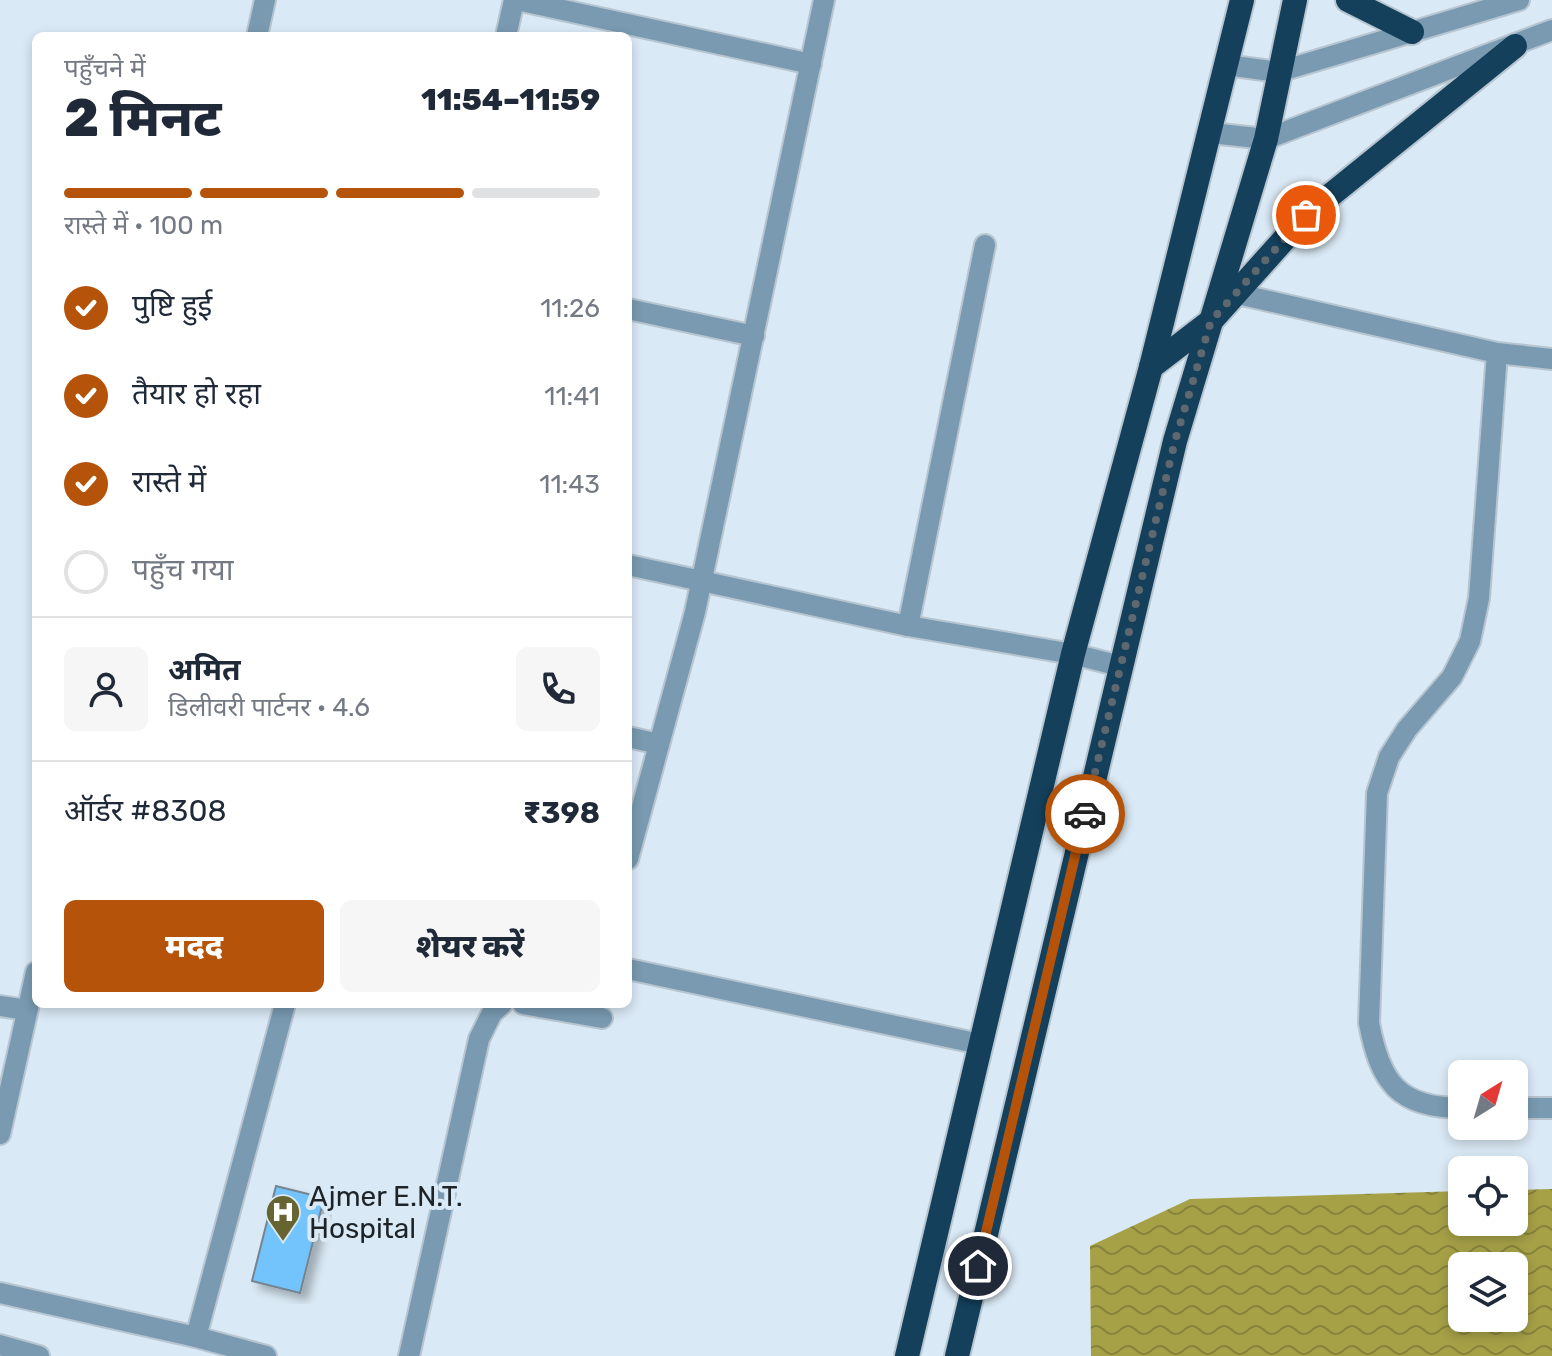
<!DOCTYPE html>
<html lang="hi">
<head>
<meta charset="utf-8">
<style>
  :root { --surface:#fff; --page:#f6f6f7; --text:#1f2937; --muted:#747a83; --line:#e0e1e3; --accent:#b45309 }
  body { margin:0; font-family:Rubik,"Noto Sans Devanagari",sans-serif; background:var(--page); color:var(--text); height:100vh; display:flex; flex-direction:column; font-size:30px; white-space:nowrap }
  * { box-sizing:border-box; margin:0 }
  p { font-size:26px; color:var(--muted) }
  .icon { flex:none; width:44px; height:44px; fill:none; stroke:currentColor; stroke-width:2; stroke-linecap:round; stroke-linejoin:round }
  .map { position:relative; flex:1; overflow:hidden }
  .panel { position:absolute; left:32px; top:32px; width:600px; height:976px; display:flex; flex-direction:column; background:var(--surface); border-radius:12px; box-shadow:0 4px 12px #0003 }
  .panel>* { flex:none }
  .needle { width:52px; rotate:37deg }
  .tools { position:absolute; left:1448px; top:1060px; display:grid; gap:16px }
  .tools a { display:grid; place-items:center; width:80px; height:80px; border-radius:12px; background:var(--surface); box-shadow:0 4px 12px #0003; font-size:40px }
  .pin { position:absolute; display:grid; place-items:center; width:68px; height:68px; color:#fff; margin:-34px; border:4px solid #fff; border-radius:50%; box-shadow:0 2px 8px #0007 }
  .courier { position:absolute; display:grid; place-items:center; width:80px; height:80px; margin:-40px; border:6px solid #b45309; border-radius:50%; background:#fff; color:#222; box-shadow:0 2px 10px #0007 }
  .head em { font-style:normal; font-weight:800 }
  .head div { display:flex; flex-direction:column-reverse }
  .head { display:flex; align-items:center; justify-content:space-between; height:136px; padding:0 32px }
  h1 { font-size:52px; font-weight:800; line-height:60px }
  .bar { display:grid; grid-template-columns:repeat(4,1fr); gap:12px 8px; align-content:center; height:96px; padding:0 32px }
  .bar i { height:10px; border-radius:6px; background:var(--line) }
  .bar .selected { background:var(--accent) }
  .bar p { grid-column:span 4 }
  .line { display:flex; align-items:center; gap:20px; padding:0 32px; border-top:2px solid var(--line) }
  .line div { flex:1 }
  .round { display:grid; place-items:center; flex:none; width:84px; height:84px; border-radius:12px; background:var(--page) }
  ol { padding:0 32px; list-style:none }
  li { display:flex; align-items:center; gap:24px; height:88px }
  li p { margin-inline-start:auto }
  li .icon { padding:8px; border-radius:50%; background:var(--accent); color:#fff; stroke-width:4 }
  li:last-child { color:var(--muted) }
  li i { width:44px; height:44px; border:4px solid var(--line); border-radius:50% }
  .cta { display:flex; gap:16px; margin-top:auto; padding:16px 32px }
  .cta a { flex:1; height:92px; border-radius:12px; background:var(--accent); color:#fff; font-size:32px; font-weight:800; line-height:92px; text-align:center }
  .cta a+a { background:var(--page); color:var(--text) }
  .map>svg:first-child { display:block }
  .water { fill:url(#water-waves); fill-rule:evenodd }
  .building { fill:#73c4fc; stroke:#76848f; stroke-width:2; filter:url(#shadow) }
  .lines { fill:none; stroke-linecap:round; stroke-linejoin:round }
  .minor-casing { stroke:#b7c5d0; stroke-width:24 }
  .highway-casing { stroke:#b7c5d0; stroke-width:28 }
  .minor { stroke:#799ab1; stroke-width:20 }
  .highway { stroke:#14405c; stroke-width:24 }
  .done { stroke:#5f686f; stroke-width:8; stroke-dasharray:0 14.4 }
  .route { stroke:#b45309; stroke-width:10 }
  .labels { text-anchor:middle; stroke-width:8; stroke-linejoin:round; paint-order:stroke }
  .poi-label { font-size:28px; fill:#1d2327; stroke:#d9e9f5; text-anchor:start }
</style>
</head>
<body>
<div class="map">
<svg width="1552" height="1356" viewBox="0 0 1552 1356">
  <defs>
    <pattern id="water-waves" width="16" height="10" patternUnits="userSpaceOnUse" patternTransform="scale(2)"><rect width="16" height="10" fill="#a6a147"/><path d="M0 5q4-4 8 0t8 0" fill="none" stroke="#87833b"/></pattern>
    <filter id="shadow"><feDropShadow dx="7" dy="7" stdDeviation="4" flood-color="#0004"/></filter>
  </defs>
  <rect width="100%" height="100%" fill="#d9e9f5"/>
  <path class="water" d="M1552,1189V1356H1091L1090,1246L1190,1199L1462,1191V1222H1514V1190ZM1462,1266H1514V1318H1462Z"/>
  <path class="building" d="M276,1186L324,1198L300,1293L252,1281Z"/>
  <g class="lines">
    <g class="minor-casing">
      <g id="minor">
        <path d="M517,0L811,64"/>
        <path d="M257,36L265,0"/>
        <path d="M506,36L514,0"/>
        <path d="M1226,65L1278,72L1519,0"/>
        <path d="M1211,133L1266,139L1552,30"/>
        <path d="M1238,294L1497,353L1552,359"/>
        <path d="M628,309L754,336"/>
        <path d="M628,565L908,626L1073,654L1120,666"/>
        <path d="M908,626L985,245"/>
        <path d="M628,737L659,744"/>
        <path d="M628,859L695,612L824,0"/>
        <path d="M628,969L980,1044"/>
        <path d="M523,1004L602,1018"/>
        <path d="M0,1006L27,1010"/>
        <path d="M1462,1108C1398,1108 1380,1082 1369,1023L1377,793L1389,757L1407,729L1452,677L1470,641L1479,598L1497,353"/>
        <path d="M1514,1108H1552"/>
        <path d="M0,1134L36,972"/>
        <path d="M0,1293L196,1337L266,1356"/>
        <path d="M196,1337L285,1004"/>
        <path d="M0,1345L39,1356"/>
        <path d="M409,1356L479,1039L492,1013L502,1004"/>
      </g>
    </g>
    <g class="highway-casing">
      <g id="highway">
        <path d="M1348,0L1412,32"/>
        <path d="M1151,367L1211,321L1306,215L1515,46"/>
        <path d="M907,1356L1073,654L1151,367L1242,0"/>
        <path d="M957,1356L1175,441L1266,139L1295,0"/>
      </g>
    </g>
    <use href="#minor" class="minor"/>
    <use href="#highway" class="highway"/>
  </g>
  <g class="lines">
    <path class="done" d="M1085,814L1175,441L1211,321L1306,215"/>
    <path class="route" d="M978,1266L1085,814"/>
  </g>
  <defs>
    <g id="hospital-pin" transform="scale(1.8)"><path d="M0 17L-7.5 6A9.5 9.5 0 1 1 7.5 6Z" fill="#666430" stroke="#d9e9f5"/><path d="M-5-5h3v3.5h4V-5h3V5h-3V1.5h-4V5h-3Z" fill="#fff"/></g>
  </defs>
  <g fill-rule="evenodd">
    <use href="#hospital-pin" x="283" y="1212"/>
  </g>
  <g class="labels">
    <g class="poi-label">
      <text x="309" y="1206">Ajmer E.N.T.<tspan x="309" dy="32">Hospital</tspan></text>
    </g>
  </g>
</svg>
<div class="tools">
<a><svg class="needle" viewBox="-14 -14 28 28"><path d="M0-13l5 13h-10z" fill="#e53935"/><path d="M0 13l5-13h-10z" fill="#747a83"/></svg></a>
<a><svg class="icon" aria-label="locate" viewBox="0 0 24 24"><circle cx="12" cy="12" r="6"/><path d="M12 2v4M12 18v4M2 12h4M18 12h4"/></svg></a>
<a><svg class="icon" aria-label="layers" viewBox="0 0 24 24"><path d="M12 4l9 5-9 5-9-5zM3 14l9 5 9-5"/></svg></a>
</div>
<div class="pin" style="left:1306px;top:215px;background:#ea580c"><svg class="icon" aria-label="bag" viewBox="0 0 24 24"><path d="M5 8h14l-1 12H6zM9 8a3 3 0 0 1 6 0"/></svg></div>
<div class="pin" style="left:978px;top:1266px;background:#1f2937"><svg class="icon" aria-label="home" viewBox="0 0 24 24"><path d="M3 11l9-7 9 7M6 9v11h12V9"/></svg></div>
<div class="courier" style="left:1085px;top:814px"><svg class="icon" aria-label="car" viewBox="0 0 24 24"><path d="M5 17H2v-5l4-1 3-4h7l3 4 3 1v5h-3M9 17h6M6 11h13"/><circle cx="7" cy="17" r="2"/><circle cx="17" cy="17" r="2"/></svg></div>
<section class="panel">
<div class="head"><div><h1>2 मिनट</h1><p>पहुँचने में</p></div><em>11:54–11:59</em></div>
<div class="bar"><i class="selected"></i><i class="selected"></i><i class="selected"></i><i></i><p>रास्ते में · 100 m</p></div>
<ol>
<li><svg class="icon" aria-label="check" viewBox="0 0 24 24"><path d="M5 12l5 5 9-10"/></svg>पुष्टि हुई<p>11:26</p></li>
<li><svg class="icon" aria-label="check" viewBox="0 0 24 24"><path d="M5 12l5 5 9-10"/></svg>तैयार हो रहा<p>11:41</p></li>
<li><svg class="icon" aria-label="check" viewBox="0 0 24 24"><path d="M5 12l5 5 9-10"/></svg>रास्ते में<p>11:43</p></li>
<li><i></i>पहुँच गया</li>
</ol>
<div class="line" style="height:144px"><a class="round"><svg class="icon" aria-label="person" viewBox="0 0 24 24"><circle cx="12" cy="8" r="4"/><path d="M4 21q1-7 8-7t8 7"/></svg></a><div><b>अमित</b><p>डिलीवरी पार्टनर · 4.6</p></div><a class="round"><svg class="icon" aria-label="phone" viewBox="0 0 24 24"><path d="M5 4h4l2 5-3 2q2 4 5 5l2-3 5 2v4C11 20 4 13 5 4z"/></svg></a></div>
<div class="line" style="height:104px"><div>ऑर्डर #8308</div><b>₹398</b></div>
<div class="cta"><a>मदद</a><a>शेयर करें</a></div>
</section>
</div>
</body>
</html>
